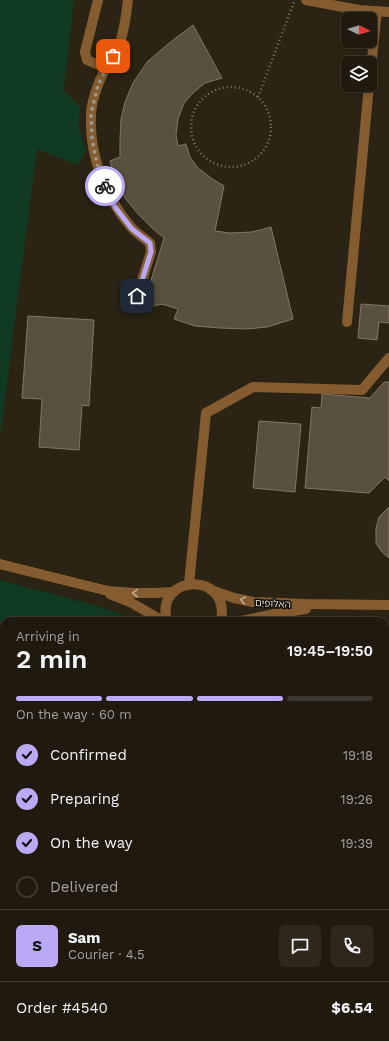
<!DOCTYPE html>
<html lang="en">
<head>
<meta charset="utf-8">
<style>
  :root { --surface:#201a0e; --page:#2d271c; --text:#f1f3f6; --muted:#a2a19e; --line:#3d382e; --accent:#baaaf6 }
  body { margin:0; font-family:"Work Sans","Noto Sans Hebrew",sans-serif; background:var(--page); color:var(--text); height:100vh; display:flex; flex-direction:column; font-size:15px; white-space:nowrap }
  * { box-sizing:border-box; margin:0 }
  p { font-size:13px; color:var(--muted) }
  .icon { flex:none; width:22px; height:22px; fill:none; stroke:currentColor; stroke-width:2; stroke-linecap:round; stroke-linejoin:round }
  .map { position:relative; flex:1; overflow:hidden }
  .panel { position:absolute; left:0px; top:617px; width:389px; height:424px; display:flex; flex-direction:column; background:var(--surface); border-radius:12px 12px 0 0; box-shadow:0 2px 6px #0003,0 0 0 1px var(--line) }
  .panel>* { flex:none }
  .needle { width:26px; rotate:95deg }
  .controls { position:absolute; left:341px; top:12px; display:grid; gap:8px }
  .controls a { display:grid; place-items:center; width:36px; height:36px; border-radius:6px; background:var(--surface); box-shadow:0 2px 6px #0003,0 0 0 1px var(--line); font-size:20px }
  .pin { position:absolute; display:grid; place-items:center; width:34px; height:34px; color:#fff; margin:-17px; border-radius:8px; box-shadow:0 2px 6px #0006 }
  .courier { position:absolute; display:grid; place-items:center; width:40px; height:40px; margin:-20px; border:3px solid #baaaf6; border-radius:50%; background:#fff; color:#222; box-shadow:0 1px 5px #0007 }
  .headline em { font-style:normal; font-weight:600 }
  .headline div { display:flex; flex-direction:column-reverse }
  .headline { display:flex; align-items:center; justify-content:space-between; height:68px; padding:0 16px }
  h1 { font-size:26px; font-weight:600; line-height:30px }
  .bar { display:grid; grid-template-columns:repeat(4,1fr); gap:6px 4px; align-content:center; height:48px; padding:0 16px }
  .bar i { height:5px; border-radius:3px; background:var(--line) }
  .bar .on { background:var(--accent) }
  .bar p { grid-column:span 4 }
  .line { display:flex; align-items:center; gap:10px; padding:0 16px; border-top:1px solid var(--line) }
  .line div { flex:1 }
  .round { display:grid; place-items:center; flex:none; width:42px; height:42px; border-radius:6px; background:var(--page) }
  ol { padding:0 16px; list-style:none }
  li { display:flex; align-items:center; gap:12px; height:44px }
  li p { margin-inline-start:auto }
  li .icon { padding:4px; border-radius:50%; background:var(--accent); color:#111; stroke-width:4 }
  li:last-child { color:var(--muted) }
  li i { width:22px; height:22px; border:2px solid var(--line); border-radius:50% }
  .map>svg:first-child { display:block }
  .green { fill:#103b22 }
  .building { fill:#5a503f; stroke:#827765 }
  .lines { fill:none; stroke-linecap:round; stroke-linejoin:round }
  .path { stroke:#7e7769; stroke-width:2.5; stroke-dasharray:1 3; stroke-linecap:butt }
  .minor { stroke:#845c30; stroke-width:10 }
  .oneway { stroke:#bdab95 }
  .done { stroke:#9e978b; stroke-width:4; stroke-dasharray:0 7.2 }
  .route { stroke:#baaaf6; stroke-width:5 }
  .labels { text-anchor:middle; stroke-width:3; stroke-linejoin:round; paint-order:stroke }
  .street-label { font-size:10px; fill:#dcd6cc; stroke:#100d06 }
</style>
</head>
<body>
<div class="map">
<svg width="389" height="1041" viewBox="0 0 389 1041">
  <rect width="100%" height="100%" fill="#2b2313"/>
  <g class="green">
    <path d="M0,0H74L64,90L80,107L79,127L86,151L77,165L37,149L0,438Z"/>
    <path d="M0,580L91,604L121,614L132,621H4V1037H110L111,1041H0Z"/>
    <path d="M385,780L389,782V825L385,849Z"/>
    <path d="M385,900H389V1041H147L146,1037H385Z"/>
  </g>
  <g class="building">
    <path d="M193,25L222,78L205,83L194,92L184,103L178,119L176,135L178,146L186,144L190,157L197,167L211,178L224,186L215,231L230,233L252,232L271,227L293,319L267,327L247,329L220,328L195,326L174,319L178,309L162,304L149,307L144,303L164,238L153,229L138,214L125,198L116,183L110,161L120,157V140L121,119L125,102L133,83L148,61L173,40Z"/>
    <path d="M361,304L389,306V323L379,322L377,340L358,338Z"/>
    <path d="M28,316L94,320L89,406L82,405L79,450L39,447L42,399L22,398Z"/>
    <path d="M384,382H389V481L385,477L369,493L305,488L312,407L321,408L322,394L370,398Z"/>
    <path d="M259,421L301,424L295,492L253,488Z"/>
    <path d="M389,507V558L382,552L376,543V528L379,517Z"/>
  </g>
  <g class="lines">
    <g class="path">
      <circle cx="231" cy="127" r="40"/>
      <path d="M258,97L294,2"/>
      <path d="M104,1037L105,1041"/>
    </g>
    <g class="minor">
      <path d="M98,0L85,52L87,60L106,68"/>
      <path d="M128,0C126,14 125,29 120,42C114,57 103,70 98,85C95,93 91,107 91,115C89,155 105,197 131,227C136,233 144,238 150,243L151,252L137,296"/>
      <path d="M306,0L359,10L389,12"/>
      <path d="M370,78L377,11"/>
      <path d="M347,322L369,85"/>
      <path d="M0,564L108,591L134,593H154L174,592"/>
      <path d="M189,584L206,413L253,387L362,390L389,358"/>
      <path d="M211,590L234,598L253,602L305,604L389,605"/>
      <path d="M110,594L130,602L163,621"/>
      <path d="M167,621C154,574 231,570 221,621"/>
      <path d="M241,621L274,614L306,609"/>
      <path d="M128,1037L129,1041"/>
    </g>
  </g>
  <defs><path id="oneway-chevron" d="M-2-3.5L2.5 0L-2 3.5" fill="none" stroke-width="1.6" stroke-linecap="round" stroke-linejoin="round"/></defs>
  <g class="oneway">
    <use href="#oneway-chevron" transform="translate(135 593) rotate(-178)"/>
    <use href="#oneway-chevron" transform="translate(243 600) rotate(-169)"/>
  </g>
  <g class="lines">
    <path class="done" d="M105,186L97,164L92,139L91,114L98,85L113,56"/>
    <path class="route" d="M105,186L115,207L132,229L150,243L151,252L137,296"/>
  </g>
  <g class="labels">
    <g class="street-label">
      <text transform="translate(273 603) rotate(3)" y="4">האלופים</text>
    </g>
  </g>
</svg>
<div class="controls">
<a><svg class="needle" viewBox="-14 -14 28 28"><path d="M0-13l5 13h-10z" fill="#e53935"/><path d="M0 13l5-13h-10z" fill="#a2a19e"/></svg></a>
<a><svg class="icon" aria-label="layers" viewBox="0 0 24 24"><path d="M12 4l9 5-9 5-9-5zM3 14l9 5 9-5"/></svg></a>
</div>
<div class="pin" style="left:113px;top:56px;background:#ea580c"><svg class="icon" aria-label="bag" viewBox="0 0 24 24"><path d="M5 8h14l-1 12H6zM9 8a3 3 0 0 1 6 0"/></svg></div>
<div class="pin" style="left:137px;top:296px;background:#1f2937"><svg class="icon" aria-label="home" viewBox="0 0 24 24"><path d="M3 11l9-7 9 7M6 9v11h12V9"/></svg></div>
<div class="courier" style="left:105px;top:186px"><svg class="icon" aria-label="bike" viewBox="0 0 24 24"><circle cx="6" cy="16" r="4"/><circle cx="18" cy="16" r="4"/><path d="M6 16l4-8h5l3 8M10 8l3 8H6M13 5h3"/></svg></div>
<section class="panel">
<div class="headline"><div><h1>2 min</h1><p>Arriving in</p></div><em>19:45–19:50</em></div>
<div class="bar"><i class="on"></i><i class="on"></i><i class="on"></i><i></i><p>On the way · 60 m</p></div>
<ol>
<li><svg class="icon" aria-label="check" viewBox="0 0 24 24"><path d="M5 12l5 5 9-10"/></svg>Confirmed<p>19:18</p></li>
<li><svg class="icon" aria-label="check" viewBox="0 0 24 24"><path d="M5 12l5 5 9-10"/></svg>Preparing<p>19:26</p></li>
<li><svg class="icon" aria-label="check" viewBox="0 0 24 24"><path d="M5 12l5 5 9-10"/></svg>On the way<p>19:39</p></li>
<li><i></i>Delivered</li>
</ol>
<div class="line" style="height:72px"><b class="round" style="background:var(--accent);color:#111">S</b><div><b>Sam</b><p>Courier · 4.5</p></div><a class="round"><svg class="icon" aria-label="chat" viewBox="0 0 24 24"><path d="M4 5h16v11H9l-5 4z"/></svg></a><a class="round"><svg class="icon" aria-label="phone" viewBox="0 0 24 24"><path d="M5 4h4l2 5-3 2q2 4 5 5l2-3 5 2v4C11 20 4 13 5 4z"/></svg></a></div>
<div class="line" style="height:52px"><div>Order #4540</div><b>$6.54</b></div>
</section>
</div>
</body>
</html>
